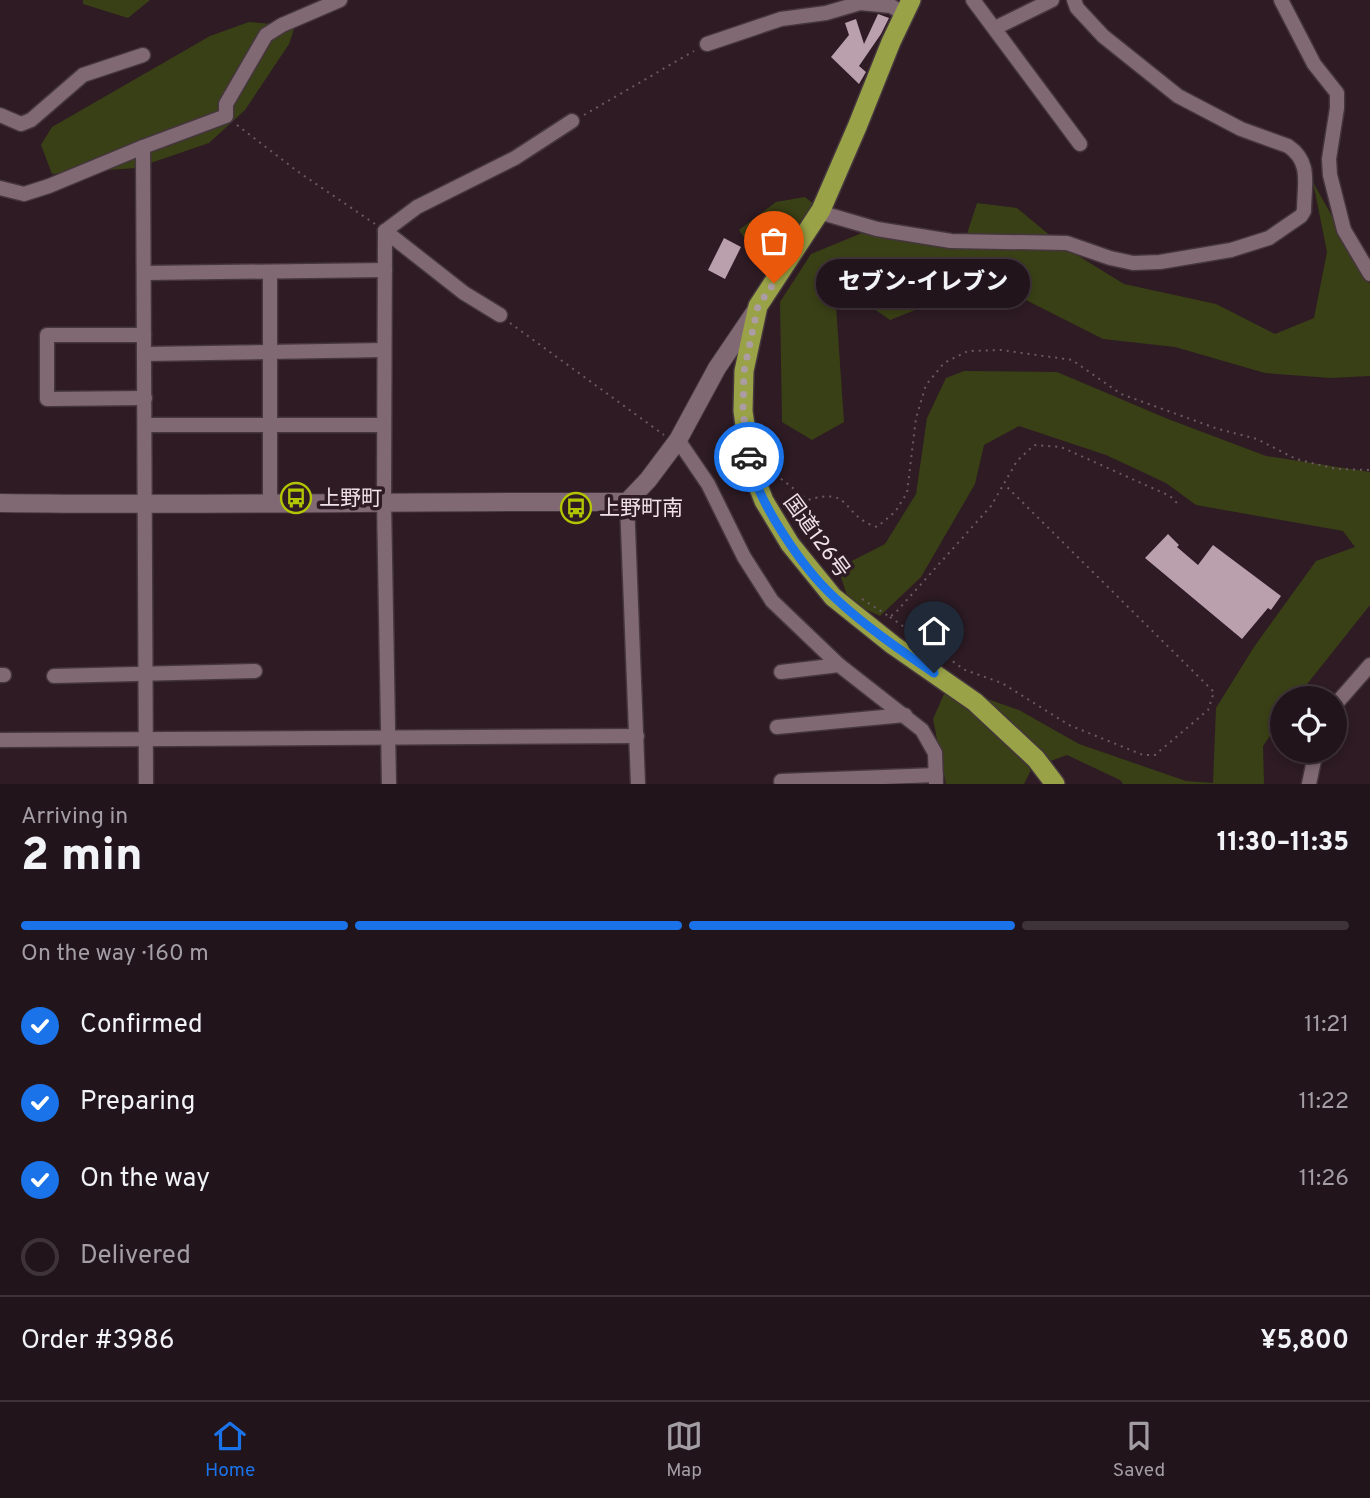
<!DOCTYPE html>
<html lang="en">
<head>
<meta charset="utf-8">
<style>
  :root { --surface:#22141b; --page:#2e2128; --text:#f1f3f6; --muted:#a29ea3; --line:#3f333a; --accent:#1a73e8 }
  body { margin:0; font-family:Overpass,"Noto Sans JP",sans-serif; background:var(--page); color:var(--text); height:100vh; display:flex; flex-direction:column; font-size:26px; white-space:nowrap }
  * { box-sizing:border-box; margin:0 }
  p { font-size:23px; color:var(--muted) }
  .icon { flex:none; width:38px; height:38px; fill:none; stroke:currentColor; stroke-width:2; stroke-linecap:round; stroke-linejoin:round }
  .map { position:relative; height:784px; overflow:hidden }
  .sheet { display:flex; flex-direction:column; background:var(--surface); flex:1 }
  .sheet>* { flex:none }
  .buttons { position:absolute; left:1270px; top:686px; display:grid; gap:14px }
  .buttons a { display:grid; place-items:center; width:77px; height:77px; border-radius:50%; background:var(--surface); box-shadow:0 4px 10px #0003,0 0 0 2px var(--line); font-size:35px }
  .pin { position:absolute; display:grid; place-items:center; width:60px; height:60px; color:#fff; margin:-72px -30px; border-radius:50% 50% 50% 0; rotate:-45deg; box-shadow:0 0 7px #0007 }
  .pin .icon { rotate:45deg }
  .courier { position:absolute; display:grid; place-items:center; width:70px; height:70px; margin:-35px; border:5px solid #1a73e8; border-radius:50%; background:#fff; color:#222; box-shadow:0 2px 9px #0007 }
  .bubble { position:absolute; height:49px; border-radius:24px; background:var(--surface); box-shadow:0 4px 10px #0003,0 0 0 2px var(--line); font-size:23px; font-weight:800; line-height:49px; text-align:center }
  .headline em { font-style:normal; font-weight:800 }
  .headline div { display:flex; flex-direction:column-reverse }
  .headline { display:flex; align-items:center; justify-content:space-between; height:119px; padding:0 21px }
  h1 { font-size:46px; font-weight:800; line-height:52px }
  .bar { display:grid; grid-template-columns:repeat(4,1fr); gap:10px 7px; align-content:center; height:84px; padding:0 21px }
  .bar i { height:9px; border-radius:5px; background:var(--line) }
  .bar .current { background:var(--accent) }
  .bar p { grid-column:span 4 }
  .line { display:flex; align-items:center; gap:18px; padding:0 21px; border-top:2px solid var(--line) }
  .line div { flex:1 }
  ol { padding:0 21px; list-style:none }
  li { display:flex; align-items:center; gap:21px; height:77px }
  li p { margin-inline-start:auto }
  li .icon { padding:7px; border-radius:50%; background:var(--accent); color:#fff; stroke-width:4 }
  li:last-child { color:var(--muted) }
  li i { width:38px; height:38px; border:4px solid var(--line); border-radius:50% }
  .menu { display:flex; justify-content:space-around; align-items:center; height:98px; border-top:2px solid var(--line); background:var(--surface); font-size:19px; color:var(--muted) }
  .menu a { display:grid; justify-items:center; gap:4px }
  .menu .current { color:var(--accent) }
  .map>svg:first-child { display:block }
  .green { fill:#394015 }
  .building { fill:#baa0ac }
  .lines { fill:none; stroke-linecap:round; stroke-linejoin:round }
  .minor-casing { stroke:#45363d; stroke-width:17 }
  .tertiary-casing { stroke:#45363d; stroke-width:20 }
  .trunk-casing { stroke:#45363d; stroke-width:22 }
  .path { stroke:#6c5a62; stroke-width:2; stroke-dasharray:2 5; stroke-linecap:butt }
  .minor { stroke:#806973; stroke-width:14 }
  .tertiary { stroke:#806973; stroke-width:18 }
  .trunk { stroke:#99a246; stroke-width:19 }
  .done { stroke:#ac9ca3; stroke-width:7; stroke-dasharray:0 12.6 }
  .route { stroke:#1a73e8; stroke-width:9 }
  .labels { text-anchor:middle; stroke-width:7; stroke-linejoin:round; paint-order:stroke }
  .poi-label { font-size:21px; fill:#f0e2e8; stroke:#2e1b24; text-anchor:start }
  .street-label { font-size:21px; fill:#f0e2e8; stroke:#2e1b24 }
</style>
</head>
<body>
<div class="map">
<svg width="1370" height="784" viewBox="0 0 1370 784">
  <rect width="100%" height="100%" fill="#2e1b24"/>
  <g class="green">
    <path d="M83,0H150L128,18L83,4Z"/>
    <path d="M249,22L295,26L289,44L245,110L209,143L136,168L52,174L41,145L52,127L210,36Z"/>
    <path d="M1313,182L1370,284V376L1331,378L1265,373L1175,347L1103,339L1016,295L943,299L890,320L854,295L836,305L844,422L812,440L782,422L780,302L811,254L862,233L935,240H965L977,203L1017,208L1064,247L1124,284L1216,304L1275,334L1314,318L1327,252Z"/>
    <path d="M805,197L815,205L781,256L761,262L739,230L776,202Z"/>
    <path d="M964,371L1057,372L1168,419L1266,456L1370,472V605L1296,698H1283V717L1263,746L1264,784H1123L1120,780L1067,755L1032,768L1024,784H946L933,719L948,685L1019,710L1079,744L1186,781L1213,783L1216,708L1254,647L1316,561L1355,547L1343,531L1196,505L1166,483L1106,455L1019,426L984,445L975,484L921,577L880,616L849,602L838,568L885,544L916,494L927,418L946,378Z"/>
  </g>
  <g class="building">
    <path d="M878,14L889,18L881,34L859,66L866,72L859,84L831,57L849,35L845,23L856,19L864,44Z"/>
    <path d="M724,238L741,247L725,279L708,270Z"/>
    <path d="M1168,534L1179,545L1177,547L1198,565L1213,545L1281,596L1271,610L1268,608L1242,639L1145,558Z"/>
  </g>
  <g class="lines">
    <g class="minor-casing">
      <g id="minor">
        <path d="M973,0L1080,144"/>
        <path d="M1281,0L1314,64L1337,93V108L1329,159L1330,175L1344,230L1370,274"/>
        <path d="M995,28L1052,0"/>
        <path d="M707,44L781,19L826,13L860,3L891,6L904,14"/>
        <path d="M0,115L21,124L31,120L83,75L143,55"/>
        <path d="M143,147L146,784"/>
        <path d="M0,188L24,194L49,186L143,147L226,116V104L266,35L282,25L340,0"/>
        <path d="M819,212L877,229L951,241L1067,243L1110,258L1133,263L1160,262L1231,250L1269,238L1301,216L1304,211C1304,185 1312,162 1288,146L1241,129L1178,96L1103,36L1077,8L1074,0"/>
        <path d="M385,231L384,501L389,784"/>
        <path d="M385,231L417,207L515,158L572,121"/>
        <path d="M385,231L464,293L500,315"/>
        <path d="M270,272V503"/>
        <path d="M144,273L385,270"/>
        <path d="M144,335H47V399L145,398"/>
        <path d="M145,354L384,350"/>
        <path d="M145,425H384"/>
        <path d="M678,440L708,484L744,557L772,601L839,665L922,730L935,753L936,784"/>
        <path d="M627,502L638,784"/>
        <path d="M781,672L839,665"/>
        <path d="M0,675H4"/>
        <path d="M54,676L255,671"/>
        <path d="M1335,705L1370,665"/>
        <path d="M777,727L905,715"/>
        <path d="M0,740L637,736"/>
        <path d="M781,781L936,775"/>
        <path d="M1309,784L1316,751"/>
      </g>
    </g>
    <g class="tertiary-casing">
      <path id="tertiary" d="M0,503C209,506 418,501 627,502L648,480L678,440L717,368L757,309"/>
    </g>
    <g class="trunk-casing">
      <path id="trunk" d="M911,0L891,42L857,127L821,210L758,306L744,371L743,411L751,468L764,501L790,544L833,597L893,645L975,702L1036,759L1055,784"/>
    </g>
    <g class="path">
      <path d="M584,115L694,51"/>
      <path d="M237,125L297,171L375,224"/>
      <path d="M510,323L664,435"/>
      <path d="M770,470L808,500C853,486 841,516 877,527L895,512L907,493L916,418L926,385L944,363L968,351L1002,350L1072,360L1121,394L1218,429L1257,439L1296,459L1336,469L1370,470"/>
      <path d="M862,599L890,617L897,611L991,506L1017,461L1034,445L1061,447L1170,496L1178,504"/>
      <path d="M890,617L965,670L1002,683L1069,725L1143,755H1155L1208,710L1214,692L1004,484"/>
    </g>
    <use href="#minor" class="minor"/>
    <use href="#tertiary" class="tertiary"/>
    <use href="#trunk" class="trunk"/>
  </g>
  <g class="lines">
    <path class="done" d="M749,457L743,411L744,371L758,306L774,283"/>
    <path class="route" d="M749,457C754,498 804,570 835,598C865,626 900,650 934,673"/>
  </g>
  <defs>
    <g id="bus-ring" transform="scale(1.575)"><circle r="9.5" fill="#2e1b24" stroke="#b1c500" stroke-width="1.5"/><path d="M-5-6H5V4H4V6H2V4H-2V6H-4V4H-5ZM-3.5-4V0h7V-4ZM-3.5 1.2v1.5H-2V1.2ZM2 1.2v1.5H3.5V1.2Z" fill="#b1c500"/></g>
  </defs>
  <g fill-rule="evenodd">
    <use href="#bus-ring" x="296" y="498"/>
    <use href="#bus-ring" x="576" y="508"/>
  </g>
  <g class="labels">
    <g class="poi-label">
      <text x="319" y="505">上野町</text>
      <text x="599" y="515">上野町南</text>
    </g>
    <g class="street-label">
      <text transform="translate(817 536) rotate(54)" y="7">国道126号</text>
    </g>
  </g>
</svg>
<div class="buttons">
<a><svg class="icon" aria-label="locate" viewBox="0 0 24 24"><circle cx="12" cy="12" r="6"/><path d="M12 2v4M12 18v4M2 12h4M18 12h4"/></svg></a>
</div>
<div class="pin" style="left:774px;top:283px;background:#ea580c"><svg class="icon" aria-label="bag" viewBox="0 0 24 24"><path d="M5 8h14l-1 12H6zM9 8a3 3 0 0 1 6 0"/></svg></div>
<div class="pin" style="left:934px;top:673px;background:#1f2937"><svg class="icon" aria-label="home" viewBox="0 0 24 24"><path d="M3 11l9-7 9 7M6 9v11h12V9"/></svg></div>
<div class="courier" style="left:749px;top:457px"><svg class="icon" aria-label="car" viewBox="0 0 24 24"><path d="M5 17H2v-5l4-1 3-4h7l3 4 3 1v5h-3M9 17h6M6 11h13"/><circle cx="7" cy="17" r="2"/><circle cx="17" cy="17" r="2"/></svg></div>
<div class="bubble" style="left:816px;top:259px;width:214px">セブン-イレブン</div>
</div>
<section class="sheet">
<div class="headline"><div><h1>2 min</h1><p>Arriving in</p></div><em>11:30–11:35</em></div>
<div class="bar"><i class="current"></i><i class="current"></i><i class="current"></i><i></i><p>On the way · 160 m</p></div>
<ol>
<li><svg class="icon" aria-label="check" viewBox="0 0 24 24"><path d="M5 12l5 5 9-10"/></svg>Confirmed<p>11:21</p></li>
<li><svg class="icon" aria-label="check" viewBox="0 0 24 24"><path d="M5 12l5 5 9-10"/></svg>Preparing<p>11:22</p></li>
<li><svg class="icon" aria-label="check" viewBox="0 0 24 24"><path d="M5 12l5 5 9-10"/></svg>On the way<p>11:26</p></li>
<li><i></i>Delivered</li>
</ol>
<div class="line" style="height:91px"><div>Order #3986</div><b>¥5,800</b></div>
</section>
<nav class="menu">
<a class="current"><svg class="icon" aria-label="home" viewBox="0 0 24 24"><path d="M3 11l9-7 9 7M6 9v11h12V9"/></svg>Home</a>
<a><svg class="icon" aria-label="map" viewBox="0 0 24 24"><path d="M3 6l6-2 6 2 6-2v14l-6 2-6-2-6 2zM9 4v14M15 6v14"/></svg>Map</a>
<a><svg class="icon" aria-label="saved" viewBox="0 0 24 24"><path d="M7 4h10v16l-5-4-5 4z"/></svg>Saved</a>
</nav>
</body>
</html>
